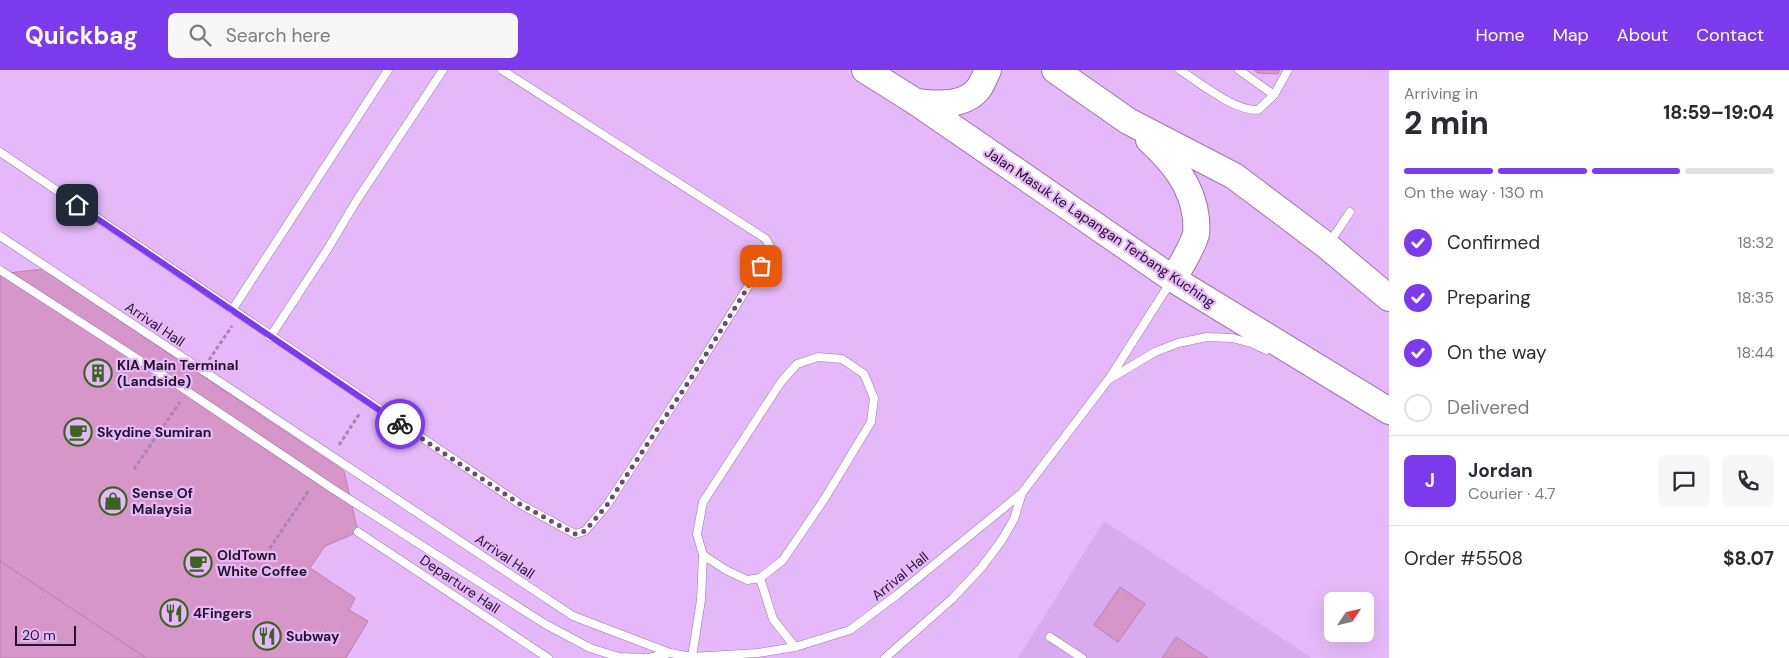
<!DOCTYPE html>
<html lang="en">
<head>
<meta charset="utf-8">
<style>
  :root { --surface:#fff; --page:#f7f7f7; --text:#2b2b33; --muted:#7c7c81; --line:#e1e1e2; --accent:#7c3aed }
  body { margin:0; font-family:"DM Sans",sans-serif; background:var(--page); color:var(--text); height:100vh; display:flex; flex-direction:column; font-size:19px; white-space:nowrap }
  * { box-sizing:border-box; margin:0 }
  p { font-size:16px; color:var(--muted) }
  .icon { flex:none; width:28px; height:28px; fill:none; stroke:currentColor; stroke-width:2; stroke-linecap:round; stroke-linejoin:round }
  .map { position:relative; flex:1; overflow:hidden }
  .drawer { display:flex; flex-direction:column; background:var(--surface); width:400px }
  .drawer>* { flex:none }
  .needle { width:32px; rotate:55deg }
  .controls { position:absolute; left:1324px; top:522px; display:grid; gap:10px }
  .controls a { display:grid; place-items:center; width:50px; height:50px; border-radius:8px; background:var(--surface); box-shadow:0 5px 20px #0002; font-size:25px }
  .scale { position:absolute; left:15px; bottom:12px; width:61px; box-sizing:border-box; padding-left:5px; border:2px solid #24142b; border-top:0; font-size:14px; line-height:18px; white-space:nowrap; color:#24142b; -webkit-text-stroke:4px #e5b9f9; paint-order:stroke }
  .pin { position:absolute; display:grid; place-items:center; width:42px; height:42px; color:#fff; margin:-21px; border-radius:10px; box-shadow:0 2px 8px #0006 }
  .courier { position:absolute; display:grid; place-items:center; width:50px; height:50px; margin:-25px; border:4px solid #7c3aed; border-radius:50%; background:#fff; color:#222; box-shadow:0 1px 6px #0007 }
  .summary em { font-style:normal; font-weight:800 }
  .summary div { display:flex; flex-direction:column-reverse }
  .summary { display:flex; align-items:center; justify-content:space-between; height:85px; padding:0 15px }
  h1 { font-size:32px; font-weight:800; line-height:38px }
  .bar { display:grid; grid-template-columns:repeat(4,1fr); gap:8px 5px; align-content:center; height:60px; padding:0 15px }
  .bar i { height:6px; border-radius:4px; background:var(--line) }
  .bar .on { background:var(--accent) }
  .bar p { grid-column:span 4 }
  .line { display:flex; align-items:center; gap:12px; padding:0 15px; border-top:1px solid var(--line) }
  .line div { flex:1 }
  .round { display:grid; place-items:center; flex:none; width:52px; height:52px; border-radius:8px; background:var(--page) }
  ol { padding:0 15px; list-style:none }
  li { display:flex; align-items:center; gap:15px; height:55px }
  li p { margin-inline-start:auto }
  li .icon { padding:5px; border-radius:50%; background:var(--accent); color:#fff; stroke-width:4 }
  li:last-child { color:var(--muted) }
  li i { width:28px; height:28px; border:2px solid var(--line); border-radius:50% }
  header { display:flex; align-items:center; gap:30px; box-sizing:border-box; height:70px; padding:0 25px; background:var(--accent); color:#fff }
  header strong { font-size:24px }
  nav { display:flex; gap:28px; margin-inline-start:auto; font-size:18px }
  .search { width:350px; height:45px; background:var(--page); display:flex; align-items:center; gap:12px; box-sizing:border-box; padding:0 18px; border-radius:8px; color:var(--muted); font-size:19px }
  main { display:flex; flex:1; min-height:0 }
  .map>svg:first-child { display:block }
  .built { fill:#d8aaee }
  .building { fill:#d697c8; stroke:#bc7fae }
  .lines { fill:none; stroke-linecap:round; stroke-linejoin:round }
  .service-casing { stroke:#9d75b0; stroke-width:9 }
  .trunk-casing { stroke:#9d75b0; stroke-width:28 }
  .path { stroke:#a884b7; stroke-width:3; stroke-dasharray:4 2.5; stroke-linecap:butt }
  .service { stroke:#fff; stroke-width:8 }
  .trunk { stroke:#fff; stroke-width:26 }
  .done { stroke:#684e73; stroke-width:5; stroke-dasharray:0 9 }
  .route { stroke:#7c3aed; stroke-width:6 }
  .labels { text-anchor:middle; stroke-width:4.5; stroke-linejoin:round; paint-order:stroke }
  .street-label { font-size:14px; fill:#24142b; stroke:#e5b9f9 }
  .poi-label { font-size:14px; font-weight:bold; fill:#24142b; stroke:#e5b9f9; text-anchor:start }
</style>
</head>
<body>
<header>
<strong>Quickbag</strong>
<div class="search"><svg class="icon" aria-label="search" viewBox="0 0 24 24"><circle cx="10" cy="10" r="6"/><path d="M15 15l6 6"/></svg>Search here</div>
<nav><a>Home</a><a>Map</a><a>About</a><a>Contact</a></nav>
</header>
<main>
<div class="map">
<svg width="1389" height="588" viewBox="0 0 1389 588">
  <rect width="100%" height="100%" fill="#e5b9f9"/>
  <path class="built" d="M1104,451L1312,588H1018Z"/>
  <g class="building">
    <path d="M1254,0H1280L1278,4L1258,3Z"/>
    <path d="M43,199L344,401L358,462L325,476L310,498L355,528L349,540L368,551L346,588H146L0,491V204Z"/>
    <path d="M0,491L146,588H0Z"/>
    <path d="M1120,517L1145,534L1118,572L1094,555Z"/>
    <path d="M1176,567L1208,588H1162Z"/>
  </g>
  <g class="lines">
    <g class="service-casing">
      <g id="service">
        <path d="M1180,0C1200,13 1234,41 1258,40L1274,25"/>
        <path d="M1239,0L1274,25L1288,0"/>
        <path d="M0,82L520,434L575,464L585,461L607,435L703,289L769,183V175L766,169L502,0"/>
        <path d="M0,166L573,546L670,583L692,587L758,583L795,577L850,560L898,524L1022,423"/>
        <path d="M1330,172L1350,142"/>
        <path d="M0,200L175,313L333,419L545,554L590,578L619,587L645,588"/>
        <path d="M232,240L388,0"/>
        <path d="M270,267L327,180L357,130L443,0"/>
        <path d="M818,287L842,289L864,304L874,328L871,352L825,428L783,490L760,508L747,510L726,500L703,485L697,464L703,432L781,312L797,294Z"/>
        <path d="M1109,309L1170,213"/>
        <path d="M358,462L548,588"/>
        <path d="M760,508L773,549L795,577"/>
        <path d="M1050,567L1082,588"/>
        <path d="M692,587L701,530L703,485"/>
        <path d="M649,588L670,583"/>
        <path d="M885,588L952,529L981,498L1002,470L1014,449L1022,423L1108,310L1155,282L1178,273L1207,267L1232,268L1251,273L1266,280"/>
      </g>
    </g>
    <g class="trunk-casing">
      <g id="trunk">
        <path d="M865,0L916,32L1173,209L1389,341"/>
        <path d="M1055,0L1128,51L1234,106L1327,176L1389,228"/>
        <path d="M916,32C937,34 965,37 979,18C983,12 985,6 988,0"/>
        <path d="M1149,70C1172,91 1193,116 1196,149C1196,154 1197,159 1196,164C1191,181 1181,195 1173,209"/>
      </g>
    </g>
    <g class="path">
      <path d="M209,290L232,256"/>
      <path d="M339,375L360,343"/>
      <path d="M134,399L180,332"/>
      <path d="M266,484L309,420"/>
    </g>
    <use href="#service" class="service"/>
    <use href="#trunk" class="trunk"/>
  </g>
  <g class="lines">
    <path class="done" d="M400,354L520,434L575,464L585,461L607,435L695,302L761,196"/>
    <path class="route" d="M77,135L400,354"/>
  </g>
  <defs>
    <g id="building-ring" transform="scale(1.4375)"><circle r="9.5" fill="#e5b9f9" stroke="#3c6420" stroke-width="1.5"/><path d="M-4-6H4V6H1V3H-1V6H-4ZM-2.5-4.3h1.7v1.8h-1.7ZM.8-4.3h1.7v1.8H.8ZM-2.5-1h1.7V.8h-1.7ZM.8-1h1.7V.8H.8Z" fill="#3c6420"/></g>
    <g id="cafe-ring" transform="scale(1.4375)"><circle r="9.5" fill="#e5b9f9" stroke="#3c6420" stroke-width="1.5"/><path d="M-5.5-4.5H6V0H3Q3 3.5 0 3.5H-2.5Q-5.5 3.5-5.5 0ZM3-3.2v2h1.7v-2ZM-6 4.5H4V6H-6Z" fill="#3c6420"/></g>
    <g id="shop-ring" transform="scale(1.4375)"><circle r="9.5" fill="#e5b9f9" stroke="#3c6420" stroke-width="1.5"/><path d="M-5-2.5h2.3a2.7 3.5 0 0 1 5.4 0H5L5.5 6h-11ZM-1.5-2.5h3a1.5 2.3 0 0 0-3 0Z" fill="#3c6420"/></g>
    <g id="restaurant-ring" transform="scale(1.4375)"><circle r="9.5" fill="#e5b9f9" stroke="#3c6420" stroke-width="1.5"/><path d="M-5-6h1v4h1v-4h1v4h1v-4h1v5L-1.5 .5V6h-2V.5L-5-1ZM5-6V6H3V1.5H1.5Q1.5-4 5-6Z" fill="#3c6420"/></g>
  </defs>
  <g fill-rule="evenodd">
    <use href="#building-ring" x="98" y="303"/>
    <use href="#cafe-ring" x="78" y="362"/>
    <use href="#shop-ring" x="113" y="431"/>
    <use href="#cafe-ring" x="198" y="493"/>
    <use href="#restaurant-ring" x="174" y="543"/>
    <use href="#restaurant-ring" x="267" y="566"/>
  </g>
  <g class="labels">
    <g class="street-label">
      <text transform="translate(1100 157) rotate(34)" y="5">Jalan Masuk ke Lapangan Terbang Kuching</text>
      <text transform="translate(155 254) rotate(34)" y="5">Arrival Hall</text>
      <text transform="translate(505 486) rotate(34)" y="5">Arrival Hall</text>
      <text transform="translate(900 506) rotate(-39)" y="5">Arrival Hall</text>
      <text transform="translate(460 514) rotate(34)" y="5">Departure Hall</text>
    </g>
    <g class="poi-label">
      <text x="117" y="300">KIA Main Terminal<tspan x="117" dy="16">(Landside)</tspan></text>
      <text x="97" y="367">Skydine Sumiran</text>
      <text x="132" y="428">Sense Of<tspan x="132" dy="16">Malaysia</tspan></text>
      <text x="217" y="490">OldTown<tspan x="217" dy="16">White Coffee</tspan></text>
      <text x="193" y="548">4Fingers</text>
      <text x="286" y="571">Subway</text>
    </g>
  </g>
</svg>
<div class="controls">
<a><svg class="needle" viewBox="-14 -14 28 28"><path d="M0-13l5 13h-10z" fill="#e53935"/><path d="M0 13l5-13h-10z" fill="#7c7c81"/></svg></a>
</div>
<div class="scale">20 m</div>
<div class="pin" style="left:761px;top:196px;background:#ea580c"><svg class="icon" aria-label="bag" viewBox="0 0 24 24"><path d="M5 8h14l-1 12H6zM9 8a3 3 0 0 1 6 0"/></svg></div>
<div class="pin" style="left:77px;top:135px;background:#1f2937"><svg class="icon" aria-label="home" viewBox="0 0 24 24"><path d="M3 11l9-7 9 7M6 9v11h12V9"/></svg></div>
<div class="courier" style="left:400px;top:354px"><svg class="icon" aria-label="bike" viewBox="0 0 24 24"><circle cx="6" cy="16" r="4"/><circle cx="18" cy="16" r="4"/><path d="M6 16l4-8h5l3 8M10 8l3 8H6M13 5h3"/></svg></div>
</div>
<section class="drawer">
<div class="summary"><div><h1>2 min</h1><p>Arriving in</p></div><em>18:59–19:04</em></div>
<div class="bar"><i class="on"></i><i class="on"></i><i class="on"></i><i></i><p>On the way · 130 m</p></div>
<ol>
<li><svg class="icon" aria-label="check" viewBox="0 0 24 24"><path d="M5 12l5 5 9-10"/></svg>Confirmed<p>18:32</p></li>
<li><svg class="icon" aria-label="check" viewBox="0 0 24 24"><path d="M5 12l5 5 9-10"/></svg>Preparing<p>18:35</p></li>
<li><svg class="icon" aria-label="check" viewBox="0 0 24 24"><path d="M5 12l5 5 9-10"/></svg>On the way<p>18:44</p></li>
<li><i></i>Delivered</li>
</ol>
<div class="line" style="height:90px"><b class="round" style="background:var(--accent);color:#fff">J</b><div><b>Jordan</b><p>Courier · 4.7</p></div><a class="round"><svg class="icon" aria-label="chat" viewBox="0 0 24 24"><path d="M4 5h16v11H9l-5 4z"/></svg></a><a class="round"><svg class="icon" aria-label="phone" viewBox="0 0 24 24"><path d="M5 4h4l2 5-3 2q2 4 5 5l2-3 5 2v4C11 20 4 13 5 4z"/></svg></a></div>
<div class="line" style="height:65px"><div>Order #5508</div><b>$8.07</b></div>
</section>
</main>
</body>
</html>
